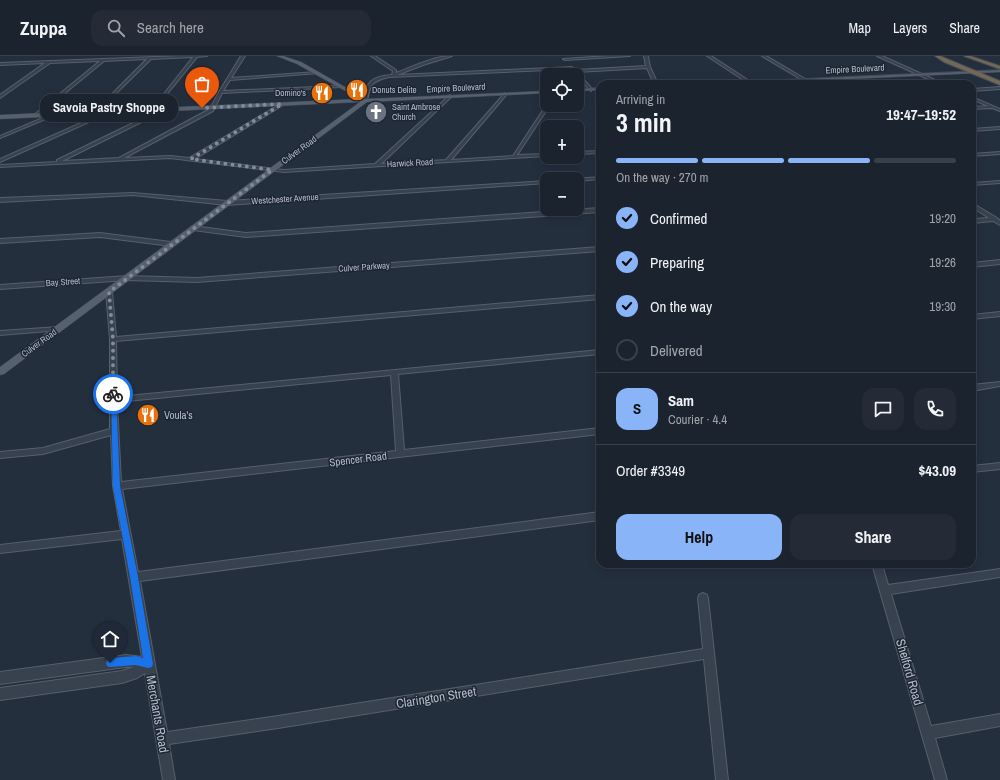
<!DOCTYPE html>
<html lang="en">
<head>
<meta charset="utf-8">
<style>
  :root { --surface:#1b232e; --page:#242b36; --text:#f1f3f6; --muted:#a0a4aa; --line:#39404a; --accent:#8ab4f8 }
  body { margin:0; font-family:"Archivo Narrow",sans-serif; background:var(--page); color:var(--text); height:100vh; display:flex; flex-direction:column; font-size:15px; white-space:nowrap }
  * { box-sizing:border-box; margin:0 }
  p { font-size:13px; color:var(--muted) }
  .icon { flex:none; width:22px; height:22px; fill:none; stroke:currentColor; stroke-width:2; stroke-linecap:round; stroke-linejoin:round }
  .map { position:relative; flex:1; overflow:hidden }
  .panel { position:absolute; left:596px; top:24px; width:380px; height:488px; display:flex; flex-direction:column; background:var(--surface); border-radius:12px; box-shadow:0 2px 10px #0003,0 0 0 1px var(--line) }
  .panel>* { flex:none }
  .controls { position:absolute; left:540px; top:12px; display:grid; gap:8px }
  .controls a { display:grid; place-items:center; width:44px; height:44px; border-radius:8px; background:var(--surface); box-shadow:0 2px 10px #0003,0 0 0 1px var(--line); font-size:20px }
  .pin { position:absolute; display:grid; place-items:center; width:34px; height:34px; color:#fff; margin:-41px -17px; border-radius:50% 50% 50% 0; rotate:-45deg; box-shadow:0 0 4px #0007 }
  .pin .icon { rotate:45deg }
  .courier { position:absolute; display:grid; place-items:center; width:40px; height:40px; margin:-20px; border:3px solid #1a73e8; border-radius:50%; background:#fff; color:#222; box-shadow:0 1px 5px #0007 }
  .bubble { position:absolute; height:28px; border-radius:12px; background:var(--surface); box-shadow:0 2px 10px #0003,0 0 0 1px var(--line); font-size:13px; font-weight:700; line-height:28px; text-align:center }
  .headline em { font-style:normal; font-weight:700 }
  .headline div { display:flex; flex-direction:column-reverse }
  .headline { display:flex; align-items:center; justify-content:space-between; height:68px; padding:0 20px }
  h1 { font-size:26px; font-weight:700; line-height:30px }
  .bar { display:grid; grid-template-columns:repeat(4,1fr); gap:6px 4px; align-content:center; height:48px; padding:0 20px }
  .bar i { height:5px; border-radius:3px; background:var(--line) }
  .bar .active { background:var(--accent) }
  .bar p { grid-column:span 4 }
  .line { display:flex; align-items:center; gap:10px; padding:0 20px; border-top:1px solid var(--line) }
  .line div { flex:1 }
  .round { display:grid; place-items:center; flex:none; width:42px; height:42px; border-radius:12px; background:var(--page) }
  ol { padding:0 20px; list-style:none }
  li { display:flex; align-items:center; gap:12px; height:44px }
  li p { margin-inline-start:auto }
  li .icon { padding:4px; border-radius:50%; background:var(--accent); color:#111; stroke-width:4 }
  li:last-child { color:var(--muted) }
  li i { width:22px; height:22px; border:2px solid var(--line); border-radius:50% }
  .cta { display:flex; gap:8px; margin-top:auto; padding:8px 20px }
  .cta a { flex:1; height:46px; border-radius:12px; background:var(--accent); color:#111; font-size:16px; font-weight:700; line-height:46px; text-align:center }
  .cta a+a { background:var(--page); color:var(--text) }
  header { display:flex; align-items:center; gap:24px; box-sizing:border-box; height:56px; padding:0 20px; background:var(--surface); border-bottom:1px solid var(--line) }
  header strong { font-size:19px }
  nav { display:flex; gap:22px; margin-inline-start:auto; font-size:14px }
  .search { width:280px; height:36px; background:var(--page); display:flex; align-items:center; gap:10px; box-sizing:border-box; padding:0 14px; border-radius:12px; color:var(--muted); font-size:15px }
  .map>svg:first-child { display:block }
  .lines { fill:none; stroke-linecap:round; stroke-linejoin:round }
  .minor-casing { stroke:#565f6c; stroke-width:2 }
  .major-casing { stroke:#414a57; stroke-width:1 }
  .highway-casing { stroke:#434c59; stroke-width:2 }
  .minor { fill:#38414e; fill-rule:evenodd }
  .major { fill:#56606e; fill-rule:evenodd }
  .highway { fill:#746855; fill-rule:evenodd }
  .route { fill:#1a73e8 }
  .done { stroke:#828b98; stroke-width:4; stroke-dasharray:0 7.2 }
  .labels { text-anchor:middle; stroke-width:3; stroke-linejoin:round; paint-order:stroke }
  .far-street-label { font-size:9px; fill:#b4bcc9; stroke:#1d2633 }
  .far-poi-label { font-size:9px; fill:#b4bcc9; stroke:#1d2633; text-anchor:start }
  .poi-label { font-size:11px; fill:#b4bcc9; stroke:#1d2633; text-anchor:start }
  .street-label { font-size:11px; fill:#b4bcc9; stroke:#1d2633 }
  .near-street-label { font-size:13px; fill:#b4bcc9; stroke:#1d2633 }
</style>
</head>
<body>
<header>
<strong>Zuppa</strong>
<div class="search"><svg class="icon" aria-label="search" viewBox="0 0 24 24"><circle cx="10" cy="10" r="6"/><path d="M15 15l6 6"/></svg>Search here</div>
<nav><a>Map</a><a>Layers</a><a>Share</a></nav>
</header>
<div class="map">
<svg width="1000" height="724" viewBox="0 0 1000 724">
  <rect width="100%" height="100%" fill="#242f3e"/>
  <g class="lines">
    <g class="minor-casing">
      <g id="minor">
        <path d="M181,0H207L197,1L153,55L152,53L193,1L151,3L95,58L94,56L147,3L104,5L37,60L34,59L100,5L50,7L0,42V39L45,7L0,9V7Z"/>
        <path d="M241,0H245L231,22L317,16L319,17L230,24L223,35L339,30L341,31L222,37L213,55L124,102L170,100L189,102L282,47L283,49L195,103L284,114L375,108L450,39L451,41L381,108L446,104L505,37L506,39L451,104L513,100L547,48L550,49L517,99L547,98V100L284,116L170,102L0,111V109L57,106V104L162,53H164V55L62,105L119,102L210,53L219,36Z"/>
        <path d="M371,0H375L396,14V17C412,11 434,0 452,0L423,9L397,19L572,11L576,14L646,10L644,0H648L650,11L658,28H654L647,12L577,16L592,33L591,35L571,13L389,21C372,25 370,28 367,45L365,46L363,45C366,26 372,20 392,19L393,15Z"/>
        <path d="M609,0H630L565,4L563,3Z"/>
        <path d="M707,0H711L751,26L748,27Z"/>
        <path d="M762,0H766L807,24L804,25Z"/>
        <path d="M877,0H882L944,28H939Z"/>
        <path d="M1000,31V33L972,35V33Z"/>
        <path d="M972,41L1000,53V55L992,52L972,53V51L988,50L972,43Z"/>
        <path d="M108,55L111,56L0,106V103Z"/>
        <path d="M52,58L55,59L0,82V80Z"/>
        <path d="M1000,71V73L972,75V73Z"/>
        <path d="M600,95V97L577,98V96Z"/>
        <path d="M1000,96V98L972,100V98Z"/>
        <path d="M600,121V123L577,125V123H575Z"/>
        <path d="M547,125V127L227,149L133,139L0,146V142L133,137L227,145Z"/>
        <path d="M1000,125V127L972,129V127Z"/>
        <path d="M972,147L997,162L1000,165V169L993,165L972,167V163L989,162L972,151Z"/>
        <path d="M600,152V156L246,181L193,174L190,172L193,170L246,177Z"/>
        <path d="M100,177L171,186L174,188L171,190L100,181L0,187V183Z"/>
        <path d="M600,191V195L197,226L127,224L0,233V229L127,220L197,222Z"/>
        <path d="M1000,204V208L972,211V207Z"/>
        <path d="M109,234L112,236L116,281L600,239V243L116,285L117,341L600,294V298L398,318L404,394L600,372V378L122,433L138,516L600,456V464L140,525L167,676L278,660L703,593L698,542L699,539L703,537L707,539L708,542L728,724H716L704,603L278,672L169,688L175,724H163L145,617L137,622L122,627L0,644V632L122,615L134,611H126L0,628V616L126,599L142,601L122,483L0,497V489L121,475L113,430L111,379L43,398L0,402V396L43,392L110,373V283L106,236ZM391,319L396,395L121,426L117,346Z"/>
        <path d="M1000,256V260L972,263V259Z"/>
        <path d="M59,271L62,273L61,274L0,279V275Z"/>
        <path d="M1000,326V330L972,335V329Z"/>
        <path d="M1000,407V413L972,416V410Z"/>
        <path d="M872,508H882L888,529L1000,513V521L891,538L931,670L1000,658V670L935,682L947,724H935Z"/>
      </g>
    </g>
    <g class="major-casing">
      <g id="major">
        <path d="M277,0H283L301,6L366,43L547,35V37L367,46L4,318L0,319V311L360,46L0,63V59L360,43L297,8Z"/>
        <path d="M1000,14V16L742,28H708L710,27Z"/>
        <path d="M600,32V34L577,35V33Z"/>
      </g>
    </g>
    <g class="highway-casing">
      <g id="highway">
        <path d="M935,0H940L1000,25V29L944,6Z"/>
        <path d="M964,0H970L1000,10V13Z"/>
      </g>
    </g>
    <use href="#minor" class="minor"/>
    <use href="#major" class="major"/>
    <use href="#highway" class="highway"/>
  </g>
  <path class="route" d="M111,336L116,338L120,430L138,521L153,608L152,611L148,612L136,609L110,611L107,610L106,607L107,604L110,602L136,600L143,602L130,521L113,430Z"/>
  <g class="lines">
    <path class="done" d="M113,338V283L109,236L272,114L191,103L282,48L202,52"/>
  </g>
  <defs>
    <g id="restaurant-disc" transform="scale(1.15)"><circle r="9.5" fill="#e8710a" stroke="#1d2633"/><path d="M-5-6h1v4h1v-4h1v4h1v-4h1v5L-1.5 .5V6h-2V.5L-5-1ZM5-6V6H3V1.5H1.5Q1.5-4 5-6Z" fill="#fff"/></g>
    <g id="church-disc" transform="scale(1.15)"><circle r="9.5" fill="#6b7280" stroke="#1d2633"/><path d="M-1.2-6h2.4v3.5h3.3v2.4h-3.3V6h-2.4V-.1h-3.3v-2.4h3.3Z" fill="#fff"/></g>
  </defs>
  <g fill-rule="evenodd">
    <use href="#restaurant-disc" x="357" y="34"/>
    <use href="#restaurant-disc" x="322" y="37"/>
    <use href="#church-disc" x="376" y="56"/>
    <use href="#restaurant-disc" x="148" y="359"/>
  </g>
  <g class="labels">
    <g class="far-street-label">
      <text transform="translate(855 13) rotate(-3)" y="3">Empire Boulevard</text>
      <text transform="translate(456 32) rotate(-3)" y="3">Empire Boulevard</text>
      <text transform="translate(299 94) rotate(-36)" y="3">Culver Road</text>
      <text transform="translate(410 107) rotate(-3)" y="3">Harwick Road</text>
      <text transform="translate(285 143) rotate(-4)" y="3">Westchester Avenue</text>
      <text transform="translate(364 211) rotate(-4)" y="3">Culver Parkway</text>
      <text transform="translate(63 226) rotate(-4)" y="3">Bay Street</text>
      <text transform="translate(39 287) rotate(-36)" y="3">Culver Road</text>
    </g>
    <g class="far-poi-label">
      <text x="372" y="37">Donuts Delite</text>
      <text x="306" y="40" text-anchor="end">Domino's</text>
      <text x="392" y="54">Saint Ambrose<tspan x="392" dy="10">Church</tspan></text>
    </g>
    <g class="poi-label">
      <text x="164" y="363">Voula's</text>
    </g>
    <g class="street-label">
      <text transform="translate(358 403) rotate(-7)" y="4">Spencer Road</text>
    </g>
    <g class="near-street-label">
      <text transform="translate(910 616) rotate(74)" y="5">Shelford Road</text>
      <text transform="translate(436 641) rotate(-9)" y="5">Clarington Street</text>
      <text transform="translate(158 658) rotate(80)" y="5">Merchants Road</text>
    </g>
  </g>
</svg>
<div class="controls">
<a><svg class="icon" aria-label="locate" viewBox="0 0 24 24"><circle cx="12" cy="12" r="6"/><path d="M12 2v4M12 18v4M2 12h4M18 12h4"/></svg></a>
<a>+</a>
<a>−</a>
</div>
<div class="pin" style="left:202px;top:52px;background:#ea580c"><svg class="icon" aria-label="bag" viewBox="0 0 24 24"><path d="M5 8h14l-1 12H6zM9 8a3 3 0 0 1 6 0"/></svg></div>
<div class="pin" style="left:110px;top:607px;background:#1f2937"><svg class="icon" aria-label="home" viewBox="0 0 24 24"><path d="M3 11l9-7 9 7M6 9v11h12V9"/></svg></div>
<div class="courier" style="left:113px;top:338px"><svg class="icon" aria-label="bike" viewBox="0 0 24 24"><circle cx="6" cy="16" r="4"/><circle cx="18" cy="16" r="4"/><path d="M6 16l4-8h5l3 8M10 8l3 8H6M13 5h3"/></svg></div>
<div class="bubble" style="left:40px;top:38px;width:138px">Savoia Pastry Shoppe</div>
<section class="panel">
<div class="headline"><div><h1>3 min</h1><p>Arriving in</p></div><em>19:47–19:52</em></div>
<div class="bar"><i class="active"></i><i class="active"></i><i class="active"></i><i></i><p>On the way · 270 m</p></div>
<ol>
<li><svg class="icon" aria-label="check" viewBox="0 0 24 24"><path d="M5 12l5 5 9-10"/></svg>Confirmed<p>19:20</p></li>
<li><svg class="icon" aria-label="check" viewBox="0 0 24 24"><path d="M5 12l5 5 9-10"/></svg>Preparing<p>19:26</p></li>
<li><svg class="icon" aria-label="check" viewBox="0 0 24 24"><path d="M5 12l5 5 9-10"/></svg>On the way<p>19:30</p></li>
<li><i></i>Delivered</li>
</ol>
<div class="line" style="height:72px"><b class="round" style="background:var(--accent);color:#111">S</b><div><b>Sam</b><p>Courier · 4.4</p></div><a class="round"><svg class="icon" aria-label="chat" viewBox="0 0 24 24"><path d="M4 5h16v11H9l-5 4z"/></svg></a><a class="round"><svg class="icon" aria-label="phone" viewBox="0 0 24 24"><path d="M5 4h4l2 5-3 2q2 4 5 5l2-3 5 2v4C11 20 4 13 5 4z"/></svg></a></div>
<div class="line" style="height:52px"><div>Order #3349</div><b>$43.09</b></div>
<div class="cta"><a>Help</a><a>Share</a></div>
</section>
</div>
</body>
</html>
